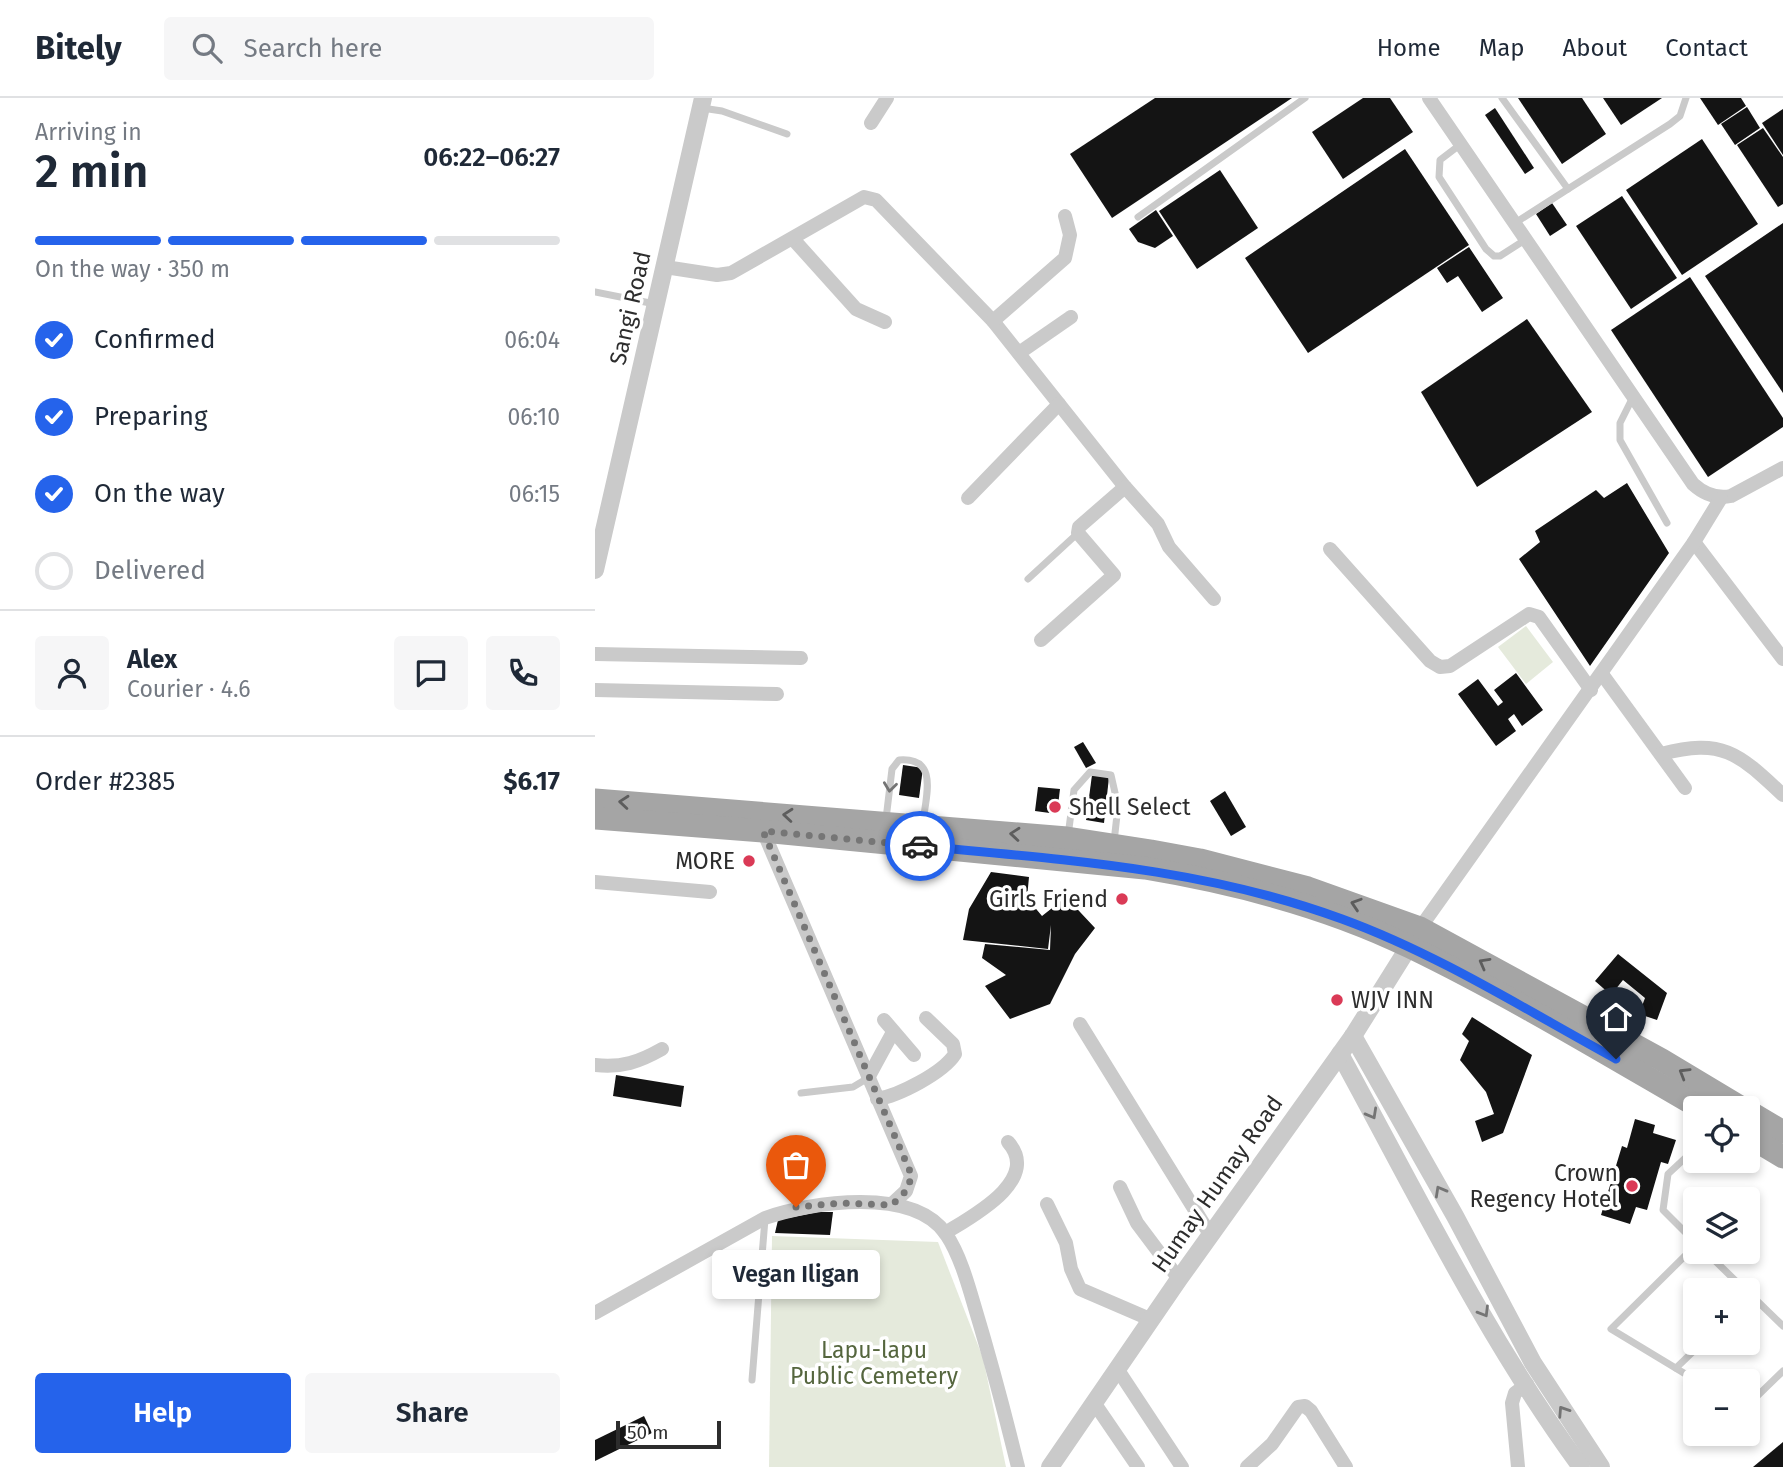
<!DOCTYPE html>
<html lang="en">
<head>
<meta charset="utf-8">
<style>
  :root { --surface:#fff; --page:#f6f6f7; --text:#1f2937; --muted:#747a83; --line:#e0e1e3; --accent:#2563eb }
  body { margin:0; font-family:"Fira Sans",sans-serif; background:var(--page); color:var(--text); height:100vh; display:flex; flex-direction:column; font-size:26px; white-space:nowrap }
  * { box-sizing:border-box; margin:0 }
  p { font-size:23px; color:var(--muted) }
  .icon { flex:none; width:38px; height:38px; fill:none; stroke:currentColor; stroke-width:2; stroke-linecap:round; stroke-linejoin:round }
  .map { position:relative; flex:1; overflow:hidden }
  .side { display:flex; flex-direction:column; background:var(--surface); width:595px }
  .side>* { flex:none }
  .tools { position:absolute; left:1088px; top:998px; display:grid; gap:14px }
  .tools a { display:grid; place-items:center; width:77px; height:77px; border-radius:7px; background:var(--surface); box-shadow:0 4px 10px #0003; font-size:35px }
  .scale { position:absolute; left:21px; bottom:18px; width:105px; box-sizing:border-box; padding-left:7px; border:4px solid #2d2d2d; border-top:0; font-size:19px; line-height:24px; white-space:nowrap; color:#2d2d2d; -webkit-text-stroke:5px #fff; paint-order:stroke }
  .pin { position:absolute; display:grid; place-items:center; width:60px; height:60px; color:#fff; margin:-72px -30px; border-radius:50% 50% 50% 0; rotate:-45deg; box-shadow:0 0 7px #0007 }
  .pin .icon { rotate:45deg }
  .courier { position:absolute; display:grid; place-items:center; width:70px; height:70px; margin:-35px; border:5px solid #2563eb; border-radius:50%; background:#fff; color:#222; box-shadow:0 2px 9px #0007 }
  .bubble { position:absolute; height:49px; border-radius:7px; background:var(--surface); box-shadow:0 4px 10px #0003; font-size:23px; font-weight:600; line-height:49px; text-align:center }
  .headline em { font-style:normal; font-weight:600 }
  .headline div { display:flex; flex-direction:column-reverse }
  .headline { display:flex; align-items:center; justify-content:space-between; height:119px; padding:0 35px }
  h1 { font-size:46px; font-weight:600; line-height:52px }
  .bar { display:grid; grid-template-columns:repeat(4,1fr); gap:10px 7px; align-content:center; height:84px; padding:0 35px }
  .bar i { height:9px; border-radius:5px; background:var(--line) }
  .bar .current { background:var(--accent) }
  .bar p { grid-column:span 4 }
  .line { display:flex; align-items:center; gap:18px; padding:0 35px; border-top:2px solid var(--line) }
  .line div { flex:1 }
  .round { display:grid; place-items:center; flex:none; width:74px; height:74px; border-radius:7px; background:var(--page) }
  ol { padding:0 35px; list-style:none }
  li { display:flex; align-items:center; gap:21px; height:77px }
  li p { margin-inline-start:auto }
  li .icon { padding:7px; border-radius:50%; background:var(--accent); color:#fff; stroke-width:4 }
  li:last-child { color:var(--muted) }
  li i { width:38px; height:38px; border:4px solid var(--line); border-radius:50% }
  .action { display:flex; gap:14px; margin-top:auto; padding:14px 35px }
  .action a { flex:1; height:80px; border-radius:7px; background:var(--accent); color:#fff; font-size:28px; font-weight:600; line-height:80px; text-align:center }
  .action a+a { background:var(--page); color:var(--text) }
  header { display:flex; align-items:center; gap:42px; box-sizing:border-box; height:98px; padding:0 35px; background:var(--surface); border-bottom:2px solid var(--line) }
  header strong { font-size:33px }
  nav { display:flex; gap:38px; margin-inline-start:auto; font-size:24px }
  .search { width:490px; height:63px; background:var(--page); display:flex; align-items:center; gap:18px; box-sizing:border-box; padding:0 24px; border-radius:7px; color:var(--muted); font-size:26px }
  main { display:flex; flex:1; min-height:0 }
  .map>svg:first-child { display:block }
  .green { fill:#e5eadc }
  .building { fill:#141414 }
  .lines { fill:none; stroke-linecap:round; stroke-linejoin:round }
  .service { stroke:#cacaca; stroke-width:7 }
  .minor { stroke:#cacaca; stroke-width:14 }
  .tertiary { stroke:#cacaca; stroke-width:18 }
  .primary { stroke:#a5a5a5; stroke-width:23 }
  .oneway { stroke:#747474 }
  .oneway2 { stroke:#5d5d5d }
  .done { stroke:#767676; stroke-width:7; stroke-dasharray:0 12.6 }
  .route { stroke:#2563eb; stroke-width:9 }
  .poi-dot { fill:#da3a56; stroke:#fff; stroke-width:2.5 }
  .labels { text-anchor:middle; stroke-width:7; stroke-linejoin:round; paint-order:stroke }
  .street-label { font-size:23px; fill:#2d2d2d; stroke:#fff }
  .poi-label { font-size:23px; fill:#2d2d2d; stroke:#fff; text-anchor:end }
  .park-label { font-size:23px; fill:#55663e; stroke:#fff }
</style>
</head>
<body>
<header>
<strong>Bitely</strong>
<div class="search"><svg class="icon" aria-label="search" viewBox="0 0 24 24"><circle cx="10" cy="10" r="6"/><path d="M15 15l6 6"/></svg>Search here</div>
<nav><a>Home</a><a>Map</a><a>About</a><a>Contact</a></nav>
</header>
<main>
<section class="side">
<div class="headline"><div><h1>2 min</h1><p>Arriving in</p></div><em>06:22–06:27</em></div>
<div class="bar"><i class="current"></i><i class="current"></i><i class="current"></i><i></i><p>On the way · 350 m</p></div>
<ol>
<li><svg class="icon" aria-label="check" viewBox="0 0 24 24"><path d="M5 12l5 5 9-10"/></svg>Confirmed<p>06:04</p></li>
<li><svg class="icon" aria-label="check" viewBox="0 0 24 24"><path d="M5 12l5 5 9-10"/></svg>Preparing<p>06:10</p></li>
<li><svg class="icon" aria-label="check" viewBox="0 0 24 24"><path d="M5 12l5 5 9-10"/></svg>On the way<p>06:15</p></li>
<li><i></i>Delivered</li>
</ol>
<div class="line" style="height:126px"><a class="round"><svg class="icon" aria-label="person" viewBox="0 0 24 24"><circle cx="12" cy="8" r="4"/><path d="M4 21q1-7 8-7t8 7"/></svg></a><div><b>Alex</b><p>Courier · 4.6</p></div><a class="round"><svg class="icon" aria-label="chat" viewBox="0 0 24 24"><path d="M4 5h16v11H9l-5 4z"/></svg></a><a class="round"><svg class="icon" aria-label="phone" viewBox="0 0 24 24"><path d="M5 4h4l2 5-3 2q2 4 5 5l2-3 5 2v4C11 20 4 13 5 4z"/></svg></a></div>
<div class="line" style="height:91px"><div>Order #2385</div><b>$6.17</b></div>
<div class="action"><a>Help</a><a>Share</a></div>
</section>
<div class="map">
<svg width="1188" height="1369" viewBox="0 0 1188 1369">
  <rect width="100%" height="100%" fill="#fff"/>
  <g class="green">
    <path d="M931,528L958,564L931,586L903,549Z"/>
    <path d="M177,1138L343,1144L388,1260L411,1369H174Z"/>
  </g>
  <g class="building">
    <path d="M560,0H697L517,120L475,56Z"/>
    <path d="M768,0H795L818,34L748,81L717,34Z"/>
    <path d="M923,0H987L1011,36L967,66Z"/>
    <path d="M1008,0H1067L1026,27Z"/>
    <path d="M1105,0H1146L1151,8L1123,27Z"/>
    <path d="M1152,9L1165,30L1140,47L1126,26Z"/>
    <path d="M900,10L939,70L930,76L890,17Z"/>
    <path d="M1188,11V57L1167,25Z"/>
    <path d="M1168,30L1188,59V106L1183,109L1142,47Z"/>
    <path d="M1107,41L1163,126L1087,177L1031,92Z"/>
    <path d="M810,51L874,147L713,255L650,160Z"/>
    <path d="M625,72L663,130L602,171L564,113Z"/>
    <path d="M1027,98L1082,180L1036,211L981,128Z"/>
    <path d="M957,105L972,127L955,138L941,116Z"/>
    <path d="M561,112L578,138L560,150L543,144L534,131Z"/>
    <path d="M1188,125V295L1110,178Z"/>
    <path d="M874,149L908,200L887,214L863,178L852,185L842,170Z"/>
    <path d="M1095,179L1188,320V329L1113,379L1016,232Z"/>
    <path d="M932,221L997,314L882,389L826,294Z"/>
    <path d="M1032,385L1074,455L995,568L924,461L945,444L940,433L1001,392L1009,400Z"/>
    <path d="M921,575L948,612L927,628L919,616L913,621L921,633L901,648L863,596L883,581L903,608L908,604L899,592Z"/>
    <path d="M488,644L501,665L491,670L479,649Z"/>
    <path d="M308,667L328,670L324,700L304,697Z"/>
    <path d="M497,677L514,679L509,725L491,722Z"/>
    <path d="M443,689L465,691L462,716L440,713Z"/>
    <path d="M630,693L651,729L636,738L615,703Z"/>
    <path d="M396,774L434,779L432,800L447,818L471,799L500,830L480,856L455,906L415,921L390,888L411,877L387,860L390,846L455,852L456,827L453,851L368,842L374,811Z"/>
    <path d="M1023,856L1072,895L1062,922L1044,916L1050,900L1028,882L1016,897L1000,883Z"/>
    <path d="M877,919L937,957L908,1035L887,1044L880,1023L899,1016L891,994L865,962L874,943L867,936Z"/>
    <path d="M21,977L89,988L86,1009L18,998Z"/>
    <path d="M1040,1021L1060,1027L1058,1035L1081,1042L1073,1066L1066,1064L1052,1112L1041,1109L1035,1126L1006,1117L1027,1048L1032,1050Z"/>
    <path d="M223,1114H238L235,1137L180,1135L183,1122Z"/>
    <path d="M49,1318L57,1335L0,1363V1342Z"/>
    <path d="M1188,1344V1369H1158Z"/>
  </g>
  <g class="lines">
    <g class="service">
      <path d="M907,0L973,91L1075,26L1085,18L1091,0"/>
      <path d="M107,10L127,13L192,36"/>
      <path d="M866,46L845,62L844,79L891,151L899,158H905L930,142"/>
      <path d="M543,119L710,0"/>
      <path d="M920,125L973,91"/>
      <path d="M0,194L60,206"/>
      <path d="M1038,299L1025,325V342L1072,425"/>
      <path d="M433,481L483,435"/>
      <path d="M291,721L297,671L304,662C344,659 331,697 328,724"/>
      <path d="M473,738L479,692L495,674L516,677L523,708L519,744"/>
      <path d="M206,995L258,989L273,980"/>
      <path d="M1101,1050L1073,1076L1068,1112L1101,1145"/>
      <path d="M1101,1147L1016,1231L1102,1283"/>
      <path d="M1110,1153L1150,1192"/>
      <path d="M1153,1194L1188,1228"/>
      <path d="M1081,1270L1108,1244"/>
      <path d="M157,1282L170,1121"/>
      <path d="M1153,1307L1188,1273"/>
    </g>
    <g class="minor">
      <path d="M834,0L1098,386C1109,396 1121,401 1136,398L1188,370"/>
      <path d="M276,25L292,0"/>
      <path d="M198,141L261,211L290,224"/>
      <path d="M70,169L122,177L136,175L269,99L281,102L398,223L530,389L563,426L574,449L619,501"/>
      <path d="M398,223L470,160L475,137L470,118"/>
      <path d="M424,255L476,219"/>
      <path d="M373,400L464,306"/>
      <path d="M1099,444L1188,561"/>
      <path d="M735,451L835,563L845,569L855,568L934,516L944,519L996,592"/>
      <path d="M446,542L519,477L483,435L484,429L530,389"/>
      <path d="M0,556L206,560"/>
      <path d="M1007,576L1090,690"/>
      <path d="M0,592L182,596"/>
      <path d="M1066,656C1128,640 1143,655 1188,697"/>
      <path d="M168,733L316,1078L311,1093L297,1106"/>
      <path d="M0,784L115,794"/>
      <path d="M825,830L1099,444L1126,400"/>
      <path d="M289,922L319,957"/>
      <path d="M485,926L616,1138"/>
      <path d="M0,967C27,970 44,964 67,951"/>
      <path d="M273,980L298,934"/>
      <path d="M282,1001C303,998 348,975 360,956L358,946L331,920"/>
      <path d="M525,1089L542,1125L584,1181"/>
      <path d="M452,1106L471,1145L476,1171L485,1191L557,1222"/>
      <path d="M350,1135C376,1119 447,1082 413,1044"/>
      <path d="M0,1215L170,1120C216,1104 318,1088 351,1136C365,1157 373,1186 380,1210C396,1263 410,1316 423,1369"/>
      <path d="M523,1272L587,1369"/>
      <path d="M500,1306L543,1369"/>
      <path d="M652,1369L677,1346L703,1309L710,1308L716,1313L751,1369"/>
      <path d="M923,1369L917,1305L920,1295L932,1286"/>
    </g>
    <g class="tertiary">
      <path d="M0,472L108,0"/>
      <path d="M758,938L860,1118L938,1265L1006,1369"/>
      <path d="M745,956C821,1095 892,1241 986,1369"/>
      <path d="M455,1369L584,1181L758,938L820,839"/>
    </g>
    <g class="primary">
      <path d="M0,702L472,740L556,753L605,762L713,790L825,830L1067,962L1147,1010"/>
      <path d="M0,720L168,733L550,770C640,785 733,809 815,849C914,897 1010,955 1105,1010"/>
      <path d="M1153,1013L1188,1034"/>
      <path d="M1153,1038L1188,1059"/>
    </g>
  </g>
  <defs><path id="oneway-chevron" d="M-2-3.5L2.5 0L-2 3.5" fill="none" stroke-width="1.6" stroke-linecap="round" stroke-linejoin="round" transform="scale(1.75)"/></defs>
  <g class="oneway">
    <use href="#oneway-chevron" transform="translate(295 689) rotate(97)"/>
    <use href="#oneway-chevron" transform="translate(777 1016) rotate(61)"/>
    <use href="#oneway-chevron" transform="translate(845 1093) rotate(-119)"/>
    <use href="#oneway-chevron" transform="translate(889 1214) rotate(59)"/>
    <use href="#oneway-chevron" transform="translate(968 1313) rotate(-123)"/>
  </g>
  <g class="oneway2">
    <use href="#oneway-chevron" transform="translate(29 704) rotate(-175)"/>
    <use href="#oneway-chevron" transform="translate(193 717) rotate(-175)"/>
    <use href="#oneway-chevron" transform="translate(420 736) rotate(-175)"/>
    <use href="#oneway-chevron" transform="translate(761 806) rotate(-162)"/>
    <use href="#oneway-chevron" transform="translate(889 865) rotate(-151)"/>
    <use href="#oneway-chevron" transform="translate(1089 975) rotate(-149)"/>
  </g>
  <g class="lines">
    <path class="done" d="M201,1109L248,1105L297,1107L311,1093L317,1078L168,733L325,748"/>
    <path class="route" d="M325,748C470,762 608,770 747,821C843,856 931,912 1021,961"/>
  </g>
  <g class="poi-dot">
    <circle cx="460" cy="709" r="7"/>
    <circle cx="154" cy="763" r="7"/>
    <circle cx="527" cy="801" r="7"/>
    <circle cx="742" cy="902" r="7"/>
    <circle cx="1037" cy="1088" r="7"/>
  </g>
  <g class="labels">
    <g class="street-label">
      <text transform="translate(35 210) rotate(-77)" y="8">Sangi Road</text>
      <text transform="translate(622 1086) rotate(-55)" y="8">Humay Humay Road</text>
    </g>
    <g class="poi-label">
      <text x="474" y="717" text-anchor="start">Shell Select</text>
      <text x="140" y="771">MORE</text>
      <text x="513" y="809">Girls Friend</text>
      <text x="756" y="910" text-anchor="start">WJV INN</text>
      <text x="1023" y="1083">Crown<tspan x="1023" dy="26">Regency Hotel</tspan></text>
    </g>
    <g class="park-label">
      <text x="279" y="1260">Lapu-lapu<tspan x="279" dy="26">Public Cemetery</tspan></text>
    </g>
  </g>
</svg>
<div class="tools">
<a><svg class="icon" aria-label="locate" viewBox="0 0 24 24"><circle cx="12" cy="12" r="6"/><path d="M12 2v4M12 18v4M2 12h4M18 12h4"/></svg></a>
<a><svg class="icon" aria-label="layers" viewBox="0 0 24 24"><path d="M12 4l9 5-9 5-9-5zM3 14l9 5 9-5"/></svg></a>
<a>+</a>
<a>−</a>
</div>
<div class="scale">50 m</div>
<div class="pin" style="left:201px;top:1109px;background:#ea580c"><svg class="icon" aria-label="bag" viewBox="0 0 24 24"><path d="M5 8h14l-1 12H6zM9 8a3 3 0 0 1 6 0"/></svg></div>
<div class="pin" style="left:1021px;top:961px;background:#1f2937"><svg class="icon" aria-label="home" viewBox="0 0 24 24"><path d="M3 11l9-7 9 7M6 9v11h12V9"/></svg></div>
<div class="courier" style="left:325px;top:748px"><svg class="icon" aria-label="car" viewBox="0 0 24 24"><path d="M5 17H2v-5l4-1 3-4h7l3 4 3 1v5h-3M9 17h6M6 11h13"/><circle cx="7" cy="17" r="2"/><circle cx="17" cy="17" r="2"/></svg></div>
<div class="bubble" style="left:117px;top:1152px;width:168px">Vegan Iligan</div>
</div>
</main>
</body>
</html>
